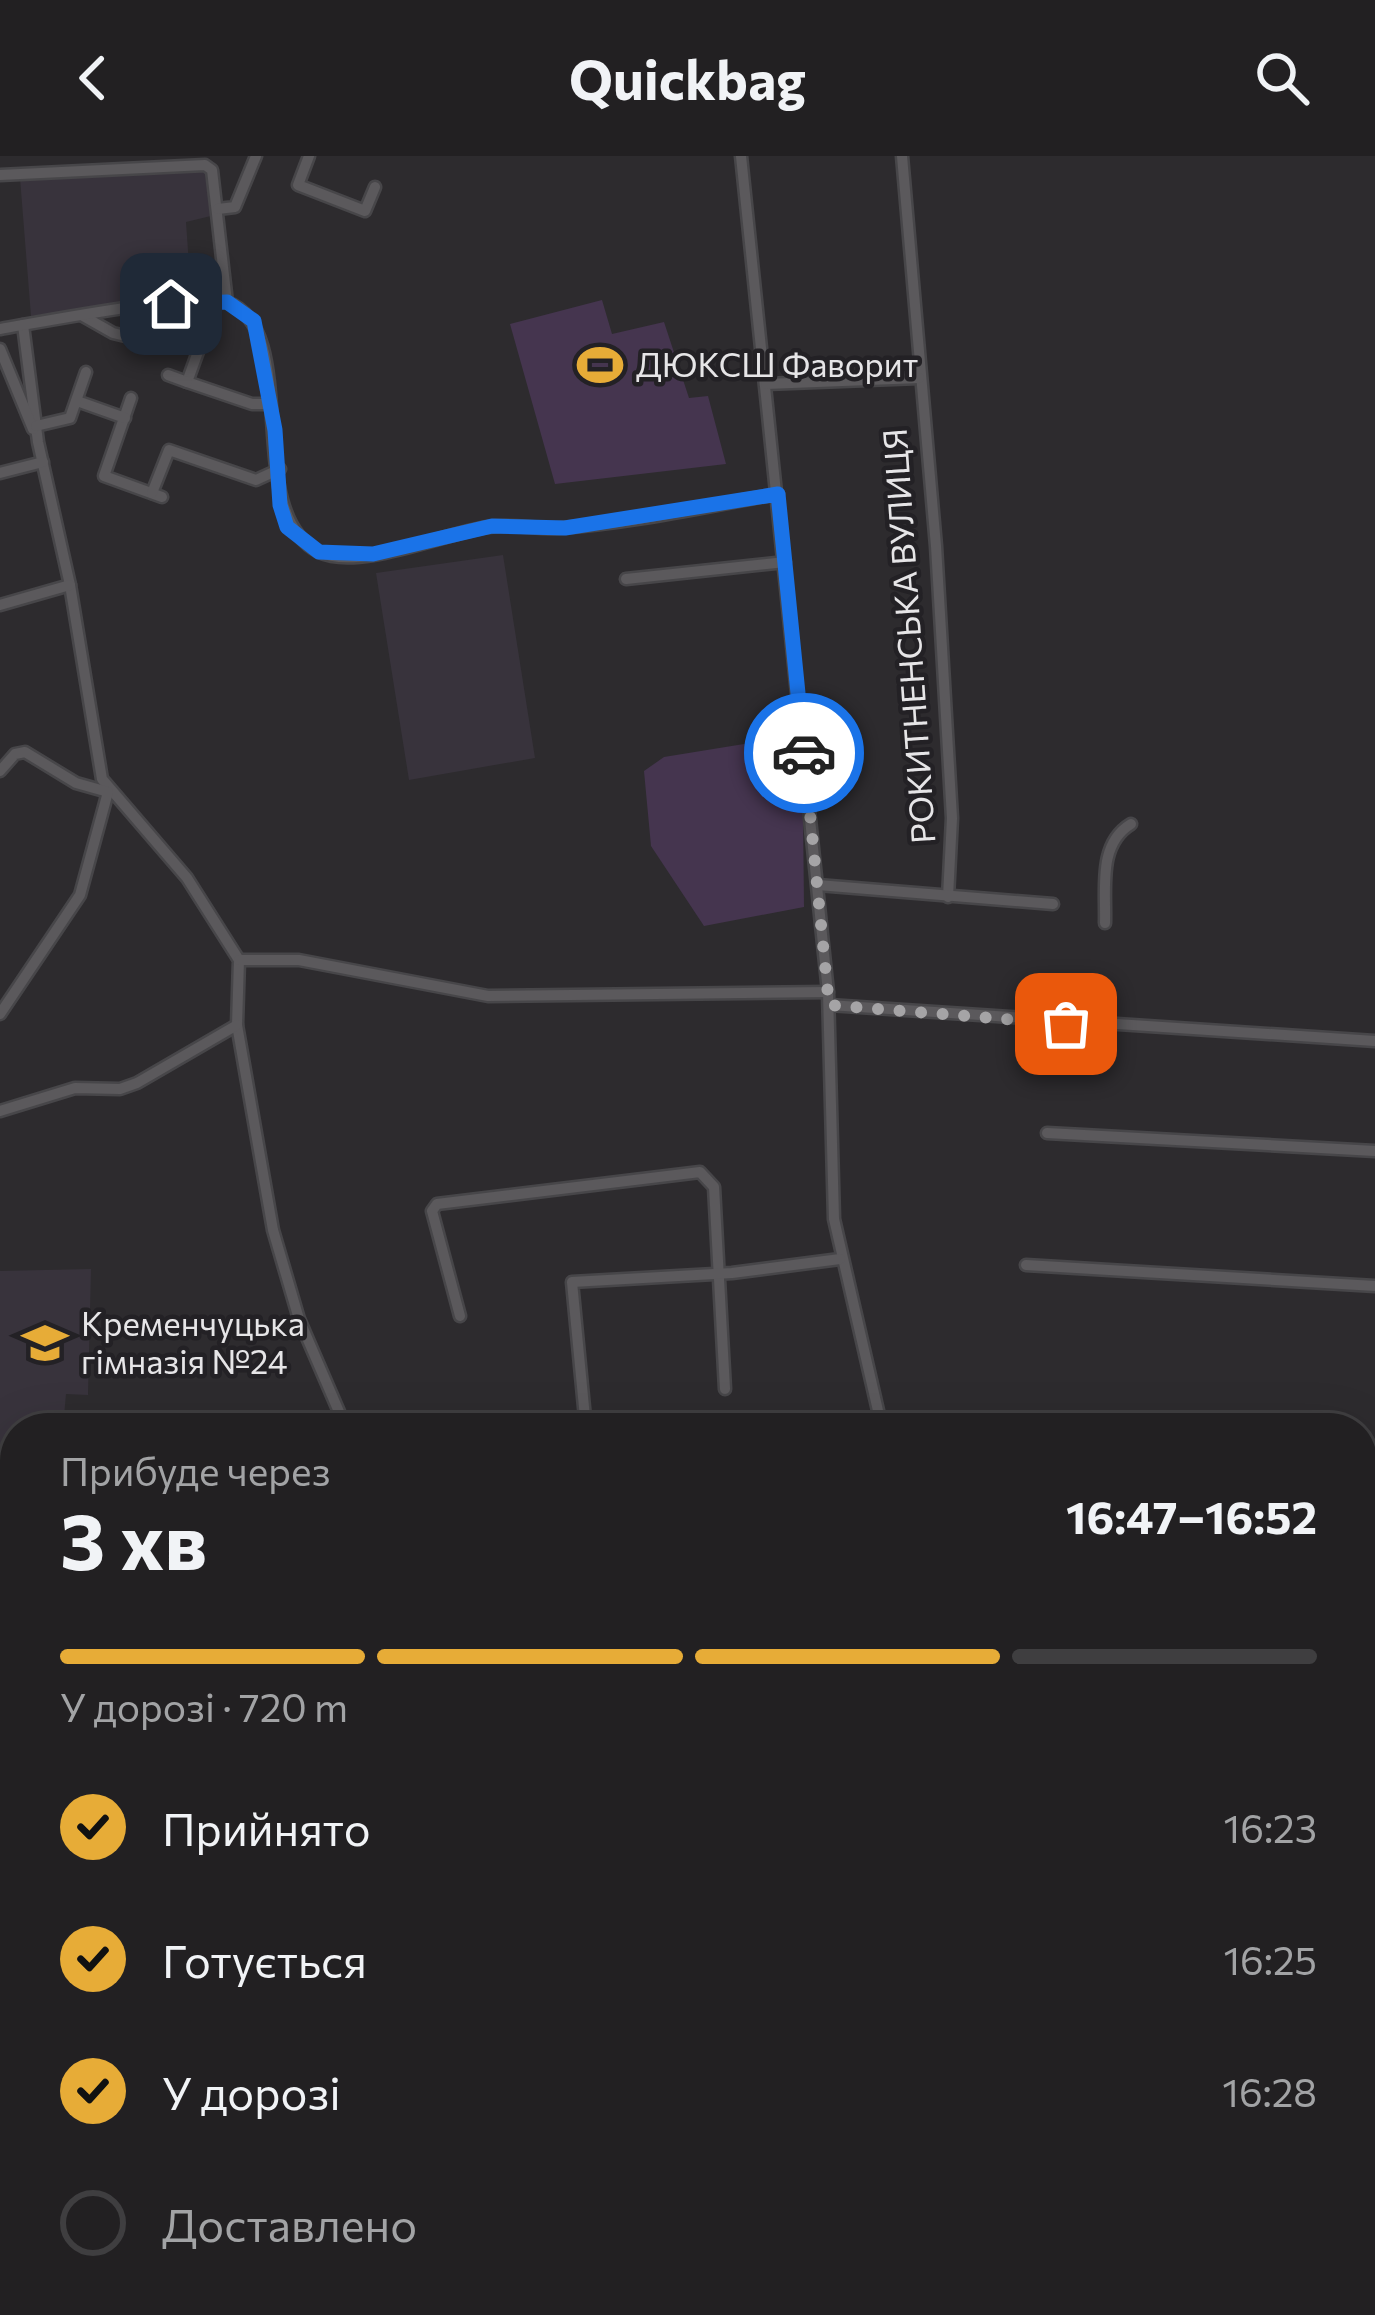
<!DOCTYPE html>
<html lang="uk">
<head>
<meta charset="utf-8">
<style>
  :root { --surface:#222022; --page:#2e2d2f; --text:#f1f3f6; --muted:#a2a3a5; --line:#3f3e40; --accent:#e7ac37 }
  body { margin:0; font-family:Commissioner,sans-serif; background:var(--page); color:var(--text); height:100vh; display:flex; flex-direction:column; font-size:45px; white-space:nowrap }
  * { box-sizing:border-box; margin:0 }
  p { font-size:39px; color:var(--muted) }
  .icon { flex:none; width:66px; height:66px; fill:none; stroke:currentColor; stroke-width:2; stroke-linecap:round; stroke-linejoin:round }
  .map { position:relative; flex:1; overflow:hidden }
  .drawer { position:absolute; left:0px; top:1257px; width:1377px; height:903px; display:flex; flex-direction:column; background:var(--surface); border-radius:48px 48px 0 0; box-shadow:0 12px 48px #0002,0 0 0 3px var(--line) }
  .drawer>* { flex:none }
  .pin { position:absolute; display:grid; place-items:center; width:102px; height:102px; color:#fff; margin:-51px; border-radius:24px; box-shadow:0 6px 18px #0006 }
  .courier { position:absolute; display:grid; place-items:center; width:120px; height:120px; margin:-60px; border:9px solid #1a73e8; border-radius:50%; background:#fff; color:#222; box-shadow:0 3px 15px #0007 }
  .head em { font-style:normal; font-weight:700 }
  .head div { display:flex; flex-direction:column-reverse }
  .head { display:flex; align-items:center; justify-content:space-between; height:204px; padding:0 60px }
  h1 { font-size:78px; font-weight:700; line-height:90px }
  .bar { display:grid; grid-template-columns:repeat(4,1fr); gap:18px 12px; align-content:center; height:144px; padding:0 60px }
  .bar i { height:15px; border-radius:9px; background:var(--line) }
  .bar .selected { background:var(--accent) }
  .bar p { grid-column:span 4 }
  ol { padding:0 60px; list-style:none }
  li { display:flex; align-items:center; gap:36px; height:132px }
  li p { margin-inline-start:auto }
  li .icon { padding:12px; border-radius:50%; background:var(--accent); color:#111; stroke-width:4 }
  li:last-child { color:var(--muted) }
  li i { width:66px; height:66px; border:6px solid var(--line); border-radius:50% }
  header { display:flex; justify-content:space-between; align-items:center; height:156px; padding:0 60px; background:var(--surface); font-size:54px; font-weight:700 }
  .map>svg:first-child { display:block }
  .built { fill:#38333c }
  .green { fill:#45354f }
  .lines { fill:none; stroke-linecap:round; stroke-linejoin:round }
  .minor-casing { stroke:#474649; stroke-width:15 }
  .trunk-casing { stroke:#474649; stroke-width:22 }
  .minor { stroke:#5b595c; stroke-width:10 }
  .trunk { stroke:#9a7220; stroke-width:18 }
  .rail-casing { stroke:#bdbcbe; stroke-width:8 }
  .rail { stroke:#232125; stroke-width:3; stroke-dasharray:9; stroke-linecap:butt }
  .done { stroke:#a5a4a6; stroke-width:12; stroke-dasharray:0 21.6 }
  .route { stroke:#1a73e8; stroke-width:15 }
  .labels { text-anchor:middle; stroke-width:9; stroke-linejoin:round; paint-order:stroke }
  .poi-label { font-size:33px; fill:#e6e5e7; stroke:#232125; text-anchor:start }
  .street-label { font-size:33px; fill:#e6e5e7; stroke:#232125 }
</style>
</head>
<body>
<header><svg class="icon" aria-label="back" viewBox="0 0 24 24"><path d="M15 5l-7 7 7 7"/></svg>Quickbag<svg class="icon" aria-label="search" viewBox="0 0 24 24"><circle cx="10" cy="10" r="6"/><path d="M15 15l6 6"/></svg></header>
<div class="map">
<svg width="1375" height="2159" viewBox="0 0 1375 2159">
  <rect width="100%" height="100%" fill="#2d2b2e"/>
  <g class="built">
    <path d="M196,13L213,21L215,59L186,66L190,123L180,141L31,160L20,22Z"/>
    <path d="M503,399L535,602L409,624L376,417Z"/>
    <path d="M91,1113L88,1239L66,1238L63,1272H15V1326L0,1325V1115Z"/>
    <path d="M15,1891V2145H394L386,2159H0V1907Z"/>
  </g>
  <g class="green">
    <path d="M602,144L612,178L664,166L689,242L708,240L726,308L555,328L510,168Z"/>
    <path d="M794,580L803,658L804,751L704,770L651,690L644,615L664,601Z"/>
    <path d="M1375,1806V2009L1362,2037V1820Z"/>
    <path d="M1375,2053V2159H1327L1333,2145H1362V2081Z"/>
    <path d="M1067,2145H1310L1303,2159H1166L1115,2151L1102,2159H1066Z"/>
  </g>
  <g class="lines">
    <g class="minor-casing">
      <g id="minor">
        <path d="M309,0L298,29L365,55L375,31"/>
        <path d="M741,0L828,836L834,1063L882,1272"/>
        <path d="M902,0L936,390L952,662L948,741"/>
        <path d="M0,19L205,9L212,14L227,146"/>
        <path d="M218,53L235,51L256,0"/>
        <path d="M83,160L113,177L150,186L171,148"/>
        <path d="M23,169L38,286L70,429L102,623L187,722L239,804L237,869L273,1074L299,1163L346,1272"/>
        <path d="M0,173C41,166 195,136 226,146C304,171 240,357 319,396C359,415 445,377 488,371C512,367 537,374 561,372C634,367 707,350 778,338"/>
        <path d="M0,193L33,273"/>
        <path d="M199,193L187,226L252,248H270"/>
        <path d="M168,219L187,226"/>
        <path d="M766,228L919,222"/>
        <path d="M131,242L104,320L162,341"/>
        <path d="M77,245L125,262"/>
        <path d="M36,270L70,262L86,216"/>
        <path d="M0,317L43,306"/>
        <path d="M152,337L169,294L256,324L280,313"/>
        <path d="M626,423L785,406"/>
        <path d="M0,449L70,429"/>
        <path d="M0,615L15,598L25,596L76,627L108,636L80,739L0,858"/>
        <path d="M818,729L1053,748"/>
        <path d="M1105,767C1106,731 1098,688 1131,668"/>
        <path d="M239,804H299L488,840L828,836"/>
        <path d="M829,849L1375,885"/>
        <path d="M0,955L75,932L120,933L137,927L237,869"/>
        <path d="M1047,977L1375,995"/>
        <path d="M1026,1109L1375,1130"/>
        <path d="M460,1160L432,1055L437,1048L700,1016L714,1031L725,1233"/>
        <path d="M586,1272L572,1126L732,1117L840,1103"/>
        <path d="M0,1683L15,1673"/>
        <path d="M1362,1725L1375,1745"/>
        <path d="M1362,1795L1375,1786"/>
        <path d="M0,1833L15,1870"/>
        <path d="M0,1898L15,1880"/>
        <path d="M476,2145L488,2159"/>
        <path d="M729,2145L738,2159"/>
        <path d="M843,2145L865,2159"/>
        <path d="M543,2159L551,2145"/>
      </g>
    </g>
    <g class="trunk-casing">
      <g id="trunk">
        <path d="M0,1368L15,1369"/>
        <path d="M1362,1419L1375,1420"/>
      </g>
    </g>
    <use href="#minor" class="minor"/>
    <use href="#trunk" class="trunk"/>
    <g class="rail-casing">
      <g id="rail">
        <path d="M1362,2071L1375,2043"/>
        <path d="M1321,2159L1328,2145"/>
      </g>
    </g>
    <use href="#rail" class="rail"/>
  </g>
  <g class="lines">
    <path class="done" d="M804,597L829,849L1066,868"/>
    <path class="route" d="M171,148L227,146L254,165L275,274L280,349L287,371L319,396L373,398L492,370L565,372L778,338L804,597"/>
  </g>
  <defs>
    <g id="stadium-bare" transform="scale(3.6)"><path d="M0-5a6.5 5 0 1 0 0 10a6.5 5 0 1 0 0-10ZM-3.5-1.8h7v3.6h-7Z" fill="#e7ac37" stroke="#232125" stroke-width="2.5" paint-order="stroke"/></g>
    <g id="school-bare" transform="scale(3.6)"><path d="M0-5L7-2L0 1L-7-2ZM-4 1L0 2.5L4 1V4Q0 6-4 4Z" fill="#e7ac37" stroke="#232125" stroke-width="2.5" paint-order="stroke"/></g>
  </defs>
  <g fill-rule="evenodd">
    <use href="#stadium-bare" x="600" y="209"/>
    <use href="#school-bare" x="45" y="1187"/>
  </g>
  <g class="labels">
    <g class="poi-label">
      <text x="636" y="221">ДЮКСШ Фаворит</text>
      <text x="81" y="1180">Кременчуцька<tspan x="81" dy="38">гімназія №24</tspan></text>
    </g>
    <g class="street-label">
      <text transform="translate(909 480) rotate(-94)" y="12">РОКИТНЕНСЬКА ВУЛИЦЯ</text>
    </g>
  </g>
</svg>
<div class="pin" style="left:1066px;top:868px;background:#ea580c"><svg class="icon" aria-label="bag" viewBox="0 0 24 24"><path d="M5 8h14l-1 12H6zM9 8a3 3 0 0 1 6 0"/></svg></div>
<div class="pin" style="left:171px;top:148px;background:#1f2937"><svg class="icon" aria-label="home" viewBox="0 0 24 24"><path d="M3 11l9-7 9 7M6 9v11h12V9"/></svg></div>
<div class="courier" style="left:804px;top:597px"><svg class="icon" aria-label="car" viewBox="0 0 24 24"><path d="M5 17H2v-5l4-1 3-4h7l3 4 3 1v5h-3M9 17h6M6 11h13"/><circle cx="7" cy="17" r="2"/><circle cx="17" cy="17" r="2"/></svg></div>
<section class="drawer">
<div class="head"><div><h1>3 хв</h1><p>Прибуде через</p></div><em>16:47–16:52</em></div>
<div class="bar"><i class="selected"></i><i class="selected"></i><i class="selected"></i><i></i><p>У дорозі · 720 m</p></div>
<ol>
<li><svg class="icon" aria-label="check" viewBox="0 0 24 24"><path d="M5 12l5 5 9-10"/></svg>Прийнято<p>16:23</p></li>
<li><svg class="icon" aria-label="check" viewBox="0 0 24 24"><path d="M5 12l5 5 9-10"/></svg>Готується<p>16:25</p></li>
<li><svg class="icon" aria-label="check" viewBox="0 0 24 24"><path d="M5 12l5 5 9-10"/></svg>У дорозі<p>16:28</p></li>
<li><i></i>Доставлено</li>
</ol>
</section>
</div>
</body>
</html>
